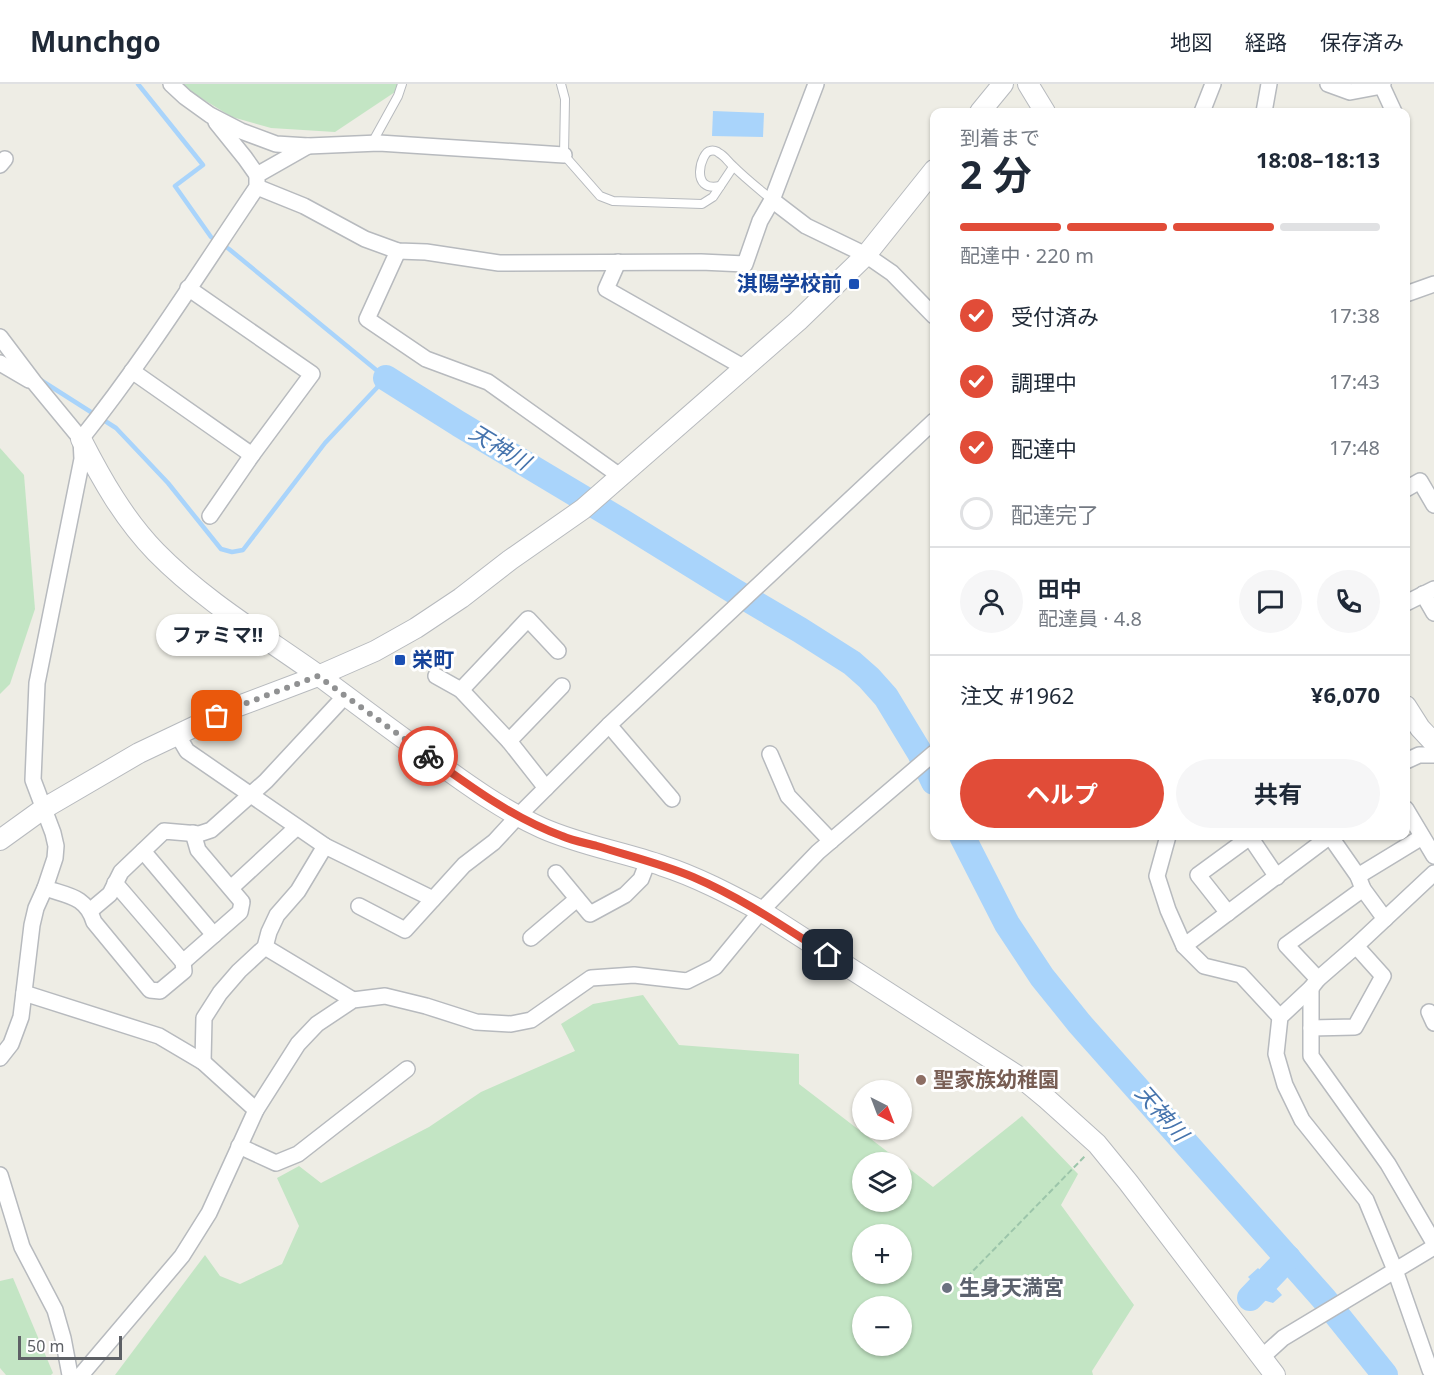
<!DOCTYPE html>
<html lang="ja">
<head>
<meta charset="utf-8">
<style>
  :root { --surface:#fff; --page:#f6f6f7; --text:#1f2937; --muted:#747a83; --line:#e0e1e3; --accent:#e14c38 }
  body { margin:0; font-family:"Noto Sans","Noto Sans JP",sans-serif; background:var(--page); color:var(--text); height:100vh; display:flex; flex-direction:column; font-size:22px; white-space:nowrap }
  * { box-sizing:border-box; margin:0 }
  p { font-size:20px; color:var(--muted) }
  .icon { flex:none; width:33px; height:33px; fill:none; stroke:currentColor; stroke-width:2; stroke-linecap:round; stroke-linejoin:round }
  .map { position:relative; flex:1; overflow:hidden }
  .sheet { position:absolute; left:930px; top:24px; width:480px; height:732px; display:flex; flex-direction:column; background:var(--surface); border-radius:12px; box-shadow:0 2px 4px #0004 }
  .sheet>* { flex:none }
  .needle { width:39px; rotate:138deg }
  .controls { position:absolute; left:852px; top:996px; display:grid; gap:12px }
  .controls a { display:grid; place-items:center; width:60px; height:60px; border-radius:50%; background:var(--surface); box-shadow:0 2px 4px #0004; font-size:30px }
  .scale { position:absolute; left:18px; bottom:15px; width:104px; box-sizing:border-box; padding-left:6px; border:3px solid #5d6065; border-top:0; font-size:16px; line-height:21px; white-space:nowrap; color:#5d6065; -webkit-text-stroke:4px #fff; paint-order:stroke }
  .pin { position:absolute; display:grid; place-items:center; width:51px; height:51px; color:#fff; margin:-26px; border-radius:12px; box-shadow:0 3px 9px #0006 }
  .courier { position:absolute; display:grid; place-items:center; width:60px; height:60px; margin:-30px; border:4px solid #e14c38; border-radius:50%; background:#fff; color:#222; box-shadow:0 2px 8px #0007 }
  .bubble { position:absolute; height:42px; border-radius:21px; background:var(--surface); box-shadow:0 2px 4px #0004; font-size:20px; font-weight:700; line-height:42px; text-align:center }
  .summary em { font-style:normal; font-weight:700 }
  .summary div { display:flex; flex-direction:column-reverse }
  .summary { display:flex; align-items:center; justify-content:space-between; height:102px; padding:0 30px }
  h1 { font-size:39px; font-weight:700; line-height:45px }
  .bar { display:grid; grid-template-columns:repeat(4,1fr); gap:9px 6px; align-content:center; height:72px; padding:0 30px }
  .bar i { height:8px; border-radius:4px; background:var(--line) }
  .bar .active { background:var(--accent) }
  .bar p { grid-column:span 4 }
  .line { display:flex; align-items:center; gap:15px; padding:0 30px; border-top:2px solid var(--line) }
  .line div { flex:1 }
  .round { display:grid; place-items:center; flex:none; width:63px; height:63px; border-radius:32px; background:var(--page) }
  ol { padding:0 30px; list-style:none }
  li { display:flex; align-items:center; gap:18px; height:66px }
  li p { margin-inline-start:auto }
  li .icon { padding:6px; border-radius:50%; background:var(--accent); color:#fff; stroke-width:4 }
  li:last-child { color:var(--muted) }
  li i { width:33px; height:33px; border:3px solid var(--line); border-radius:50% }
  .action { display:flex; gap:12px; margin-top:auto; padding:12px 30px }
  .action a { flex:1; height:69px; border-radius:36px; background:var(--accent); color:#fff; font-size:24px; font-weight:700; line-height:69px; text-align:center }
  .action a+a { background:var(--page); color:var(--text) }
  header { display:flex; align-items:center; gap:36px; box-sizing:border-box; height:84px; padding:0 30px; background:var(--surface); border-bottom:2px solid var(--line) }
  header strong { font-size:28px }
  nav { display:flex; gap:33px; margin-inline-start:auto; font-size:21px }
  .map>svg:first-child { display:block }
  .green { fill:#c3e5c4; fill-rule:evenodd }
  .water { fill:#a9d4fb }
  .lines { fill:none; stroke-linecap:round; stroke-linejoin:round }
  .stream { stroke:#a9d4fb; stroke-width:4.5 }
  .river { stroke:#a9d4fb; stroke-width:26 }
  .service-casing { stroke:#b7babe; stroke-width:10 }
  .minor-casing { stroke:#b7babe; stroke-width:18 }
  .tertiary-casing { stroke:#b7babe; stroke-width:22 }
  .path { stroke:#9cc5aa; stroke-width:2; stroke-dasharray:6 3; stroke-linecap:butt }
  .service { stroke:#fff; stroke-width:8 }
  .minor { stroke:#fff; stroke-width:15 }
  .tertiary { stroke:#fff; stroke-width:20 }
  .done { stroke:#909192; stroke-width:6; stroke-dasharray:0 10.8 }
  .route { stroke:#e14c38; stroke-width:8 }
  .transit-dot { fill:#1a4fb4; stroke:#fff; stroke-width:2 }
  .education-dot { fill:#8d6e63; stroke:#fff; stroke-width:2 }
  .worship-dot { fill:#6b7280; stroke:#fff; stroke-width:2 }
  .labels { text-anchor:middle; stroke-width:6; stroke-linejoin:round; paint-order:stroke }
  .transit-label { font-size:21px; font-weight:bold; fill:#164399; stroke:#fff; text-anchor:end }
  .education-label { font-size:21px; font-weight:bold; fill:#785e54; stroke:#fff; text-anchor:start }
  .worship-label { font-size:21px; font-weight:bold; fill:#5b616d; stroke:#fff; text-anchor:start }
  .water-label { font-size:22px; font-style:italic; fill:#4674ad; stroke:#fff }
</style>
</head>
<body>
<header>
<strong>Munchgo</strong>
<nav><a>地図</a><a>経路</a><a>保存済み</a></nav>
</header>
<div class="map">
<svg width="1434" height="1291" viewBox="0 0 1434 1291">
  <rect width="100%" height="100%" fill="#eeede5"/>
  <g class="green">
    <path d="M178,0H407L335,48L271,44L232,33Z"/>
    <path d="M0,364L24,391L35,525L10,600L0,610Z"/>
    <path d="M643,911L679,961L799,970V1000L901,1078H862V1118H902V1079L933,1103L1022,1032L1078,1090L1061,1121L1134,1221L1092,1287L1093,1291H115L205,1171L220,1192L240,1200L282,1180L299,1142L277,1094L299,1082L321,1099L429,1043L481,1008L575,967L561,940L593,920ZM862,1150H902V1190H862ZM862,1222H902V1262H862Z"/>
    <path d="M13,1194L53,1289L51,1291H6L0,1284V1197Z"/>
  </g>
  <g class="water">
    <path d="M713,27L764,29L763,53L712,52Z"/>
    <path d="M1258,1184L1282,1211L1273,1219L1260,1215L1255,1219L1247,1211L1251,1207L1252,1197L1248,1193Z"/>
  </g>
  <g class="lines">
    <path class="stream" d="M39,295L116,344L168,399L221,465L232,468L243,466L325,359L386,294L229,165L211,153L175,102L203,81L138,0"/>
    <g class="river">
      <path d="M386,294L459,340L621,437L734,507L800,546L852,579L869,594L886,613L920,669L934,698"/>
      <path d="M962,752L1007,840L1042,893L1079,939L1324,1215L1385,1291"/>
      <path d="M1250,1214L1288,1174"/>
    </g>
    <g class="service-casing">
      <g id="service">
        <path d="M561,0L565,15L564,71L600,112L613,117L702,120L713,113L733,83"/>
        <path d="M372,59L398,12L402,0"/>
        <path d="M720,102C689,109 701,68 710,67C713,66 717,67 719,69C725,72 728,78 733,82C745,94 759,105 772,116"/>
      </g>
    </g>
    <g class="minor-casing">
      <g id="minor">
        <path d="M171,0L185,13L210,31L241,47L276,60L308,62L379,59L564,71"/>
        <path d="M1328,0L1350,8L1382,2"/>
        <path d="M1383,0L1382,2L1394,28"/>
        <path d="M1202,28L1213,0"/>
        <path d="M1264,28L1269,0"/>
        <path d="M216,38L245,74L257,91"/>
        <path d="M0,81L5,75"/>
        <path d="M257,103L304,122L365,155L398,167L426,168L499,179L701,178L745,180L760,137L772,116L816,0"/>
        <path d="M772,116L806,142L866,171L892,189L934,232"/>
        <path d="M398,167L367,235L426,275L488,298L620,392"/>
        <path d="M618,178L606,205L745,284"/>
        <path d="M188,204L312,290L252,371L210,432"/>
        <path d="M1406,210L1434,200"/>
        <path d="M0,253L34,298L81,355L82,375L37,599L33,696L53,749L56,762L55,774L45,804L36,824L32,841L21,933L11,960L0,974"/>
        <path d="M0,279L29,296"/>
        <path d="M132,287L252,371"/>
        <path d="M81,355C145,275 200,187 257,103V91L308,62"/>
        <path d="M1406,405L1420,397L1434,421"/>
        <path d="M1423,510L1434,529"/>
        <path d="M1406,519L1434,505"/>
        <path d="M436,592L461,606L509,657L546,704"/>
        <path d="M461,606L528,535L558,567"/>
        <path d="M609,641L672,715"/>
        <path d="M177,650L187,667L325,762L433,815"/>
        <path d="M509,657L562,602"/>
        <path d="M770,670L788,712L831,757"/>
        <path d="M1406,677L1419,671H1434"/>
        <path d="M1406,725L1434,772"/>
        <path d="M1168,752L1157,792L1168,826L1184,862L1204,882L1241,891L1280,933"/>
        <path d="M143,767L214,851"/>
        <path d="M556,789L590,830L625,811L641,795L648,777"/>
        <path d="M1358,792L1422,753"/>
        <path d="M45,804C68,812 86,812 94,838L150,906L160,907L184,887L183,878L115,799"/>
        <path d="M231,804L297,743"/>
        <path d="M359,822L405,846L464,781L494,758L518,732L609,641L934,337"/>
        <path d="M91,826L110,810L121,788L164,747L199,750L211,746L266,697L345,612"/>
        <path d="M1228,829L1198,791L1250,753L1277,793"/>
        <path d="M531,854L577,815"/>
        <path d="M1184,862L1330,752L1358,792L1363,805L1385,835"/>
        <path d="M265,863L353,916"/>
        <path d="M183,878L240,828L242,818L198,766L193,749"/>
        <path d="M1318,895L1286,861L1363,805"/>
        <path d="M1311,904V972L1388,1080L1434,1159"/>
        <path d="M24,909L159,952L203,978L256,1026"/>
        <path d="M1429,928L1434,939"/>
        <path d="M1311,944L1355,943L1383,892L1356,862"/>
        <path d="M203,978L204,934L220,909L239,887L265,863L269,848L277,831L298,807L325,762"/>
        <path d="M239,1062L276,1079L298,1070L407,985"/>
        <path d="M0,1091L22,1163L55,1226L63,1254L70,1291"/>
        <path d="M1262,1273L1283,1254L1434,1163"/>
        <path d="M81,1291L182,1172L209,1129L256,1026L298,960L317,940L353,916L385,912L426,922L476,938L511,940L531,936L591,894L634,891L687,897L715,883L761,827L818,768L934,669"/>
        <path d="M1434,1291L1430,1286L1395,1186L1366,1116L1302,1036L1285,1001L1276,970L1280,933L1311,904L1318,895L1356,862L1434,789"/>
      </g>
    </g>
    <g class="tertiary-casing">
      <g id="tertiary">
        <path d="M1028,0L1045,28"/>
        <path d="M980,28L1003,0"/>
        <path d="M81,355C102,396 124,435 156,468C203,516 263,552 318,591C357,620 395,649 435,677C469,702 503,726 542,744C580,761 623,768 663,782C697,793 729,810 761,827L1024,996L1047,1015L1097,1060L1128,1098L1275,1291"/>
        <path d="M1406,622L1420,644L1434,659"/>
        <path d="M0,756L43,725L139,669L236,623L318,592L375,567L416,544L461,514L510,476L583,425L798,237L866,171L934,86"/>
      </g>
    </g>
    <path class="path" d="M967,1193L1086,1071"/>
    <use href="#service" class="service"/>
    <use href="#minor" class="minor"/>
    <use href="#tertiary" class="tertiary"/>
  </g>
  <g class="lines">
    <path class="done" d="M217,632L236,623L318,592L428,672"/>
    <path class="route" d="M428,672C471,703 513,734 562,752C573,757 586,759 597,762C629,772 662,780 693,793C742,814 784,843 828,871"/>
  </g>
  <g class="transit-dot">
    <rect x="848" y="194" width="12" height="12" rx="3"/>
    <rect x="394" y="570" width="12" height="12" rx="3"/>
  </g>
  <circle class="education-dot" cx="921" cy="996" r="6"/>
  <circle class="worship-dot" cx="947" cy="1204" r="6"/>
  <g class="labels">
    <g class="transit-label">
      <text x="842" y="207">淇陽学校前</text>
      <text x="412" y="583" text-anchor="start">栄町</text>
    </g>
    <g class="education-label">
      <text x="933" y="1003">聖家族幼稚園</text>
    </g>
    <g class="worship-label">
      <text x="959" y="1211">生身天満宮</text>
    </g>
    <g class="water-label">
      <text transform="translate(500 363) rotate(31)" y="8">天神川</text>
      <text transform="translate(1162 1029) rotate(49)" y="8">天神川</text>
    </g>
  </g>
</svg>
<div class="controls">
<a><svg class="needle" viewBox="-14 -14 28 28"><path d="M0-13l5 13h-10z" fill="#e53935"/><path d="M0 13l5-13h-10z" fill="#747a83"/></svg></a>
<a><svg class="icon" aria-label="layers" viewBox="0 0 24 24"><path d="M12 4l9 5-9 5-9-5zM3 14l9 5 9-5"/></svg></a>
<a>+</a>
<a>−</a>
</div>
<div class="scale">50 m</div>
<div class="pin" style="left:217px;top:632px;background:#ea580c"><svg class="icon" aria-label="bag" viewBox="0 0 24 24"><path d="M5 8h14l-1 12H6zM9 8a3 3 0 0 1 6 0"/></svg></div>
<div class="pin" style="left:828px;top:871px;background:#1f2937"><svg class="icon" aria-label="home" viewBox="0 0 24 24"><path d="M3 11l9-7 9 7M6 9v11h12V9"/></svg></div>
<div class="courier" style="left:428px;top:672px"><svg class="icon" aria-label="bike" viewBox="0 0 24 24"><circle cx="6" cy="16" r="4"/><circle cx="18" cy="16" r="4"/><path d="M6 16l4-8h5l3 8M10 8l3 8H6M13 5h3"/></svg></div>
<div class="bubble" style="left:156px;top:530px;width:123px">ファミマ!!</div>
<section class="sheet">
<div class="summary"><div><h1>2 分</h1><p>到着まで</p></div><em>18:08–18:13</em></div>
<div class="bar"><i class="active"></i><i class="active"></i><i class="active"></i><i></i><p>配達中 · 220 m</p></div>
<ol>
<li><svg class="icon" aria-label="check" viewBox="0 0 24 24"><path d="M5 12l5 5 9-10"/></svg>受付済み<p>17:38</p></li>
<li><svg class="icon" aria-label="check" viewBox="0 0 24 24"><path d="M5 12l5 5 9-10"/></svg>調理中<p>17:43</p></li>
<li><svg class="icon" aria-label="check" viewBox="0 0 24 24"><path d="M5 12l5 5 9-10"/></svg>配達中<p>17:48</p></li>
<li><i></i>配達完了</li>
</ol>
<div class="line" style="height:108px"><a class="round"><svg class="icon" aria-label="person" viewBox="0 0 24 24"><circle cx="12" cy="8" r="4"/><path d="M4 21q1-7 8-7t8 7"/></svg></a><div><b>田中</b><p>配達員 · 4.8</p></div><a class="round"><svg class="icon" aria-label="chat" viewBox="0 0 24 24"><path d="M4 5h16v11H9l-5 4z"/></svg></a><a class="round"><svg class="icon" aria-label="phone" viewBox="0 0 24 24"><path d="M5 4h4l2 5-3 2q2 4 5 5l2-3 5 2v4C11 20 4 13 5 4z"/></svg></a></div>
<div class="line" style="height:78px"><div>注文 #1962</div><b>¥6,070</b></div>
<div class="action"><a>ヘルプ</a><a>共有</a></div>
</section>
</div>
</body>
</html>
